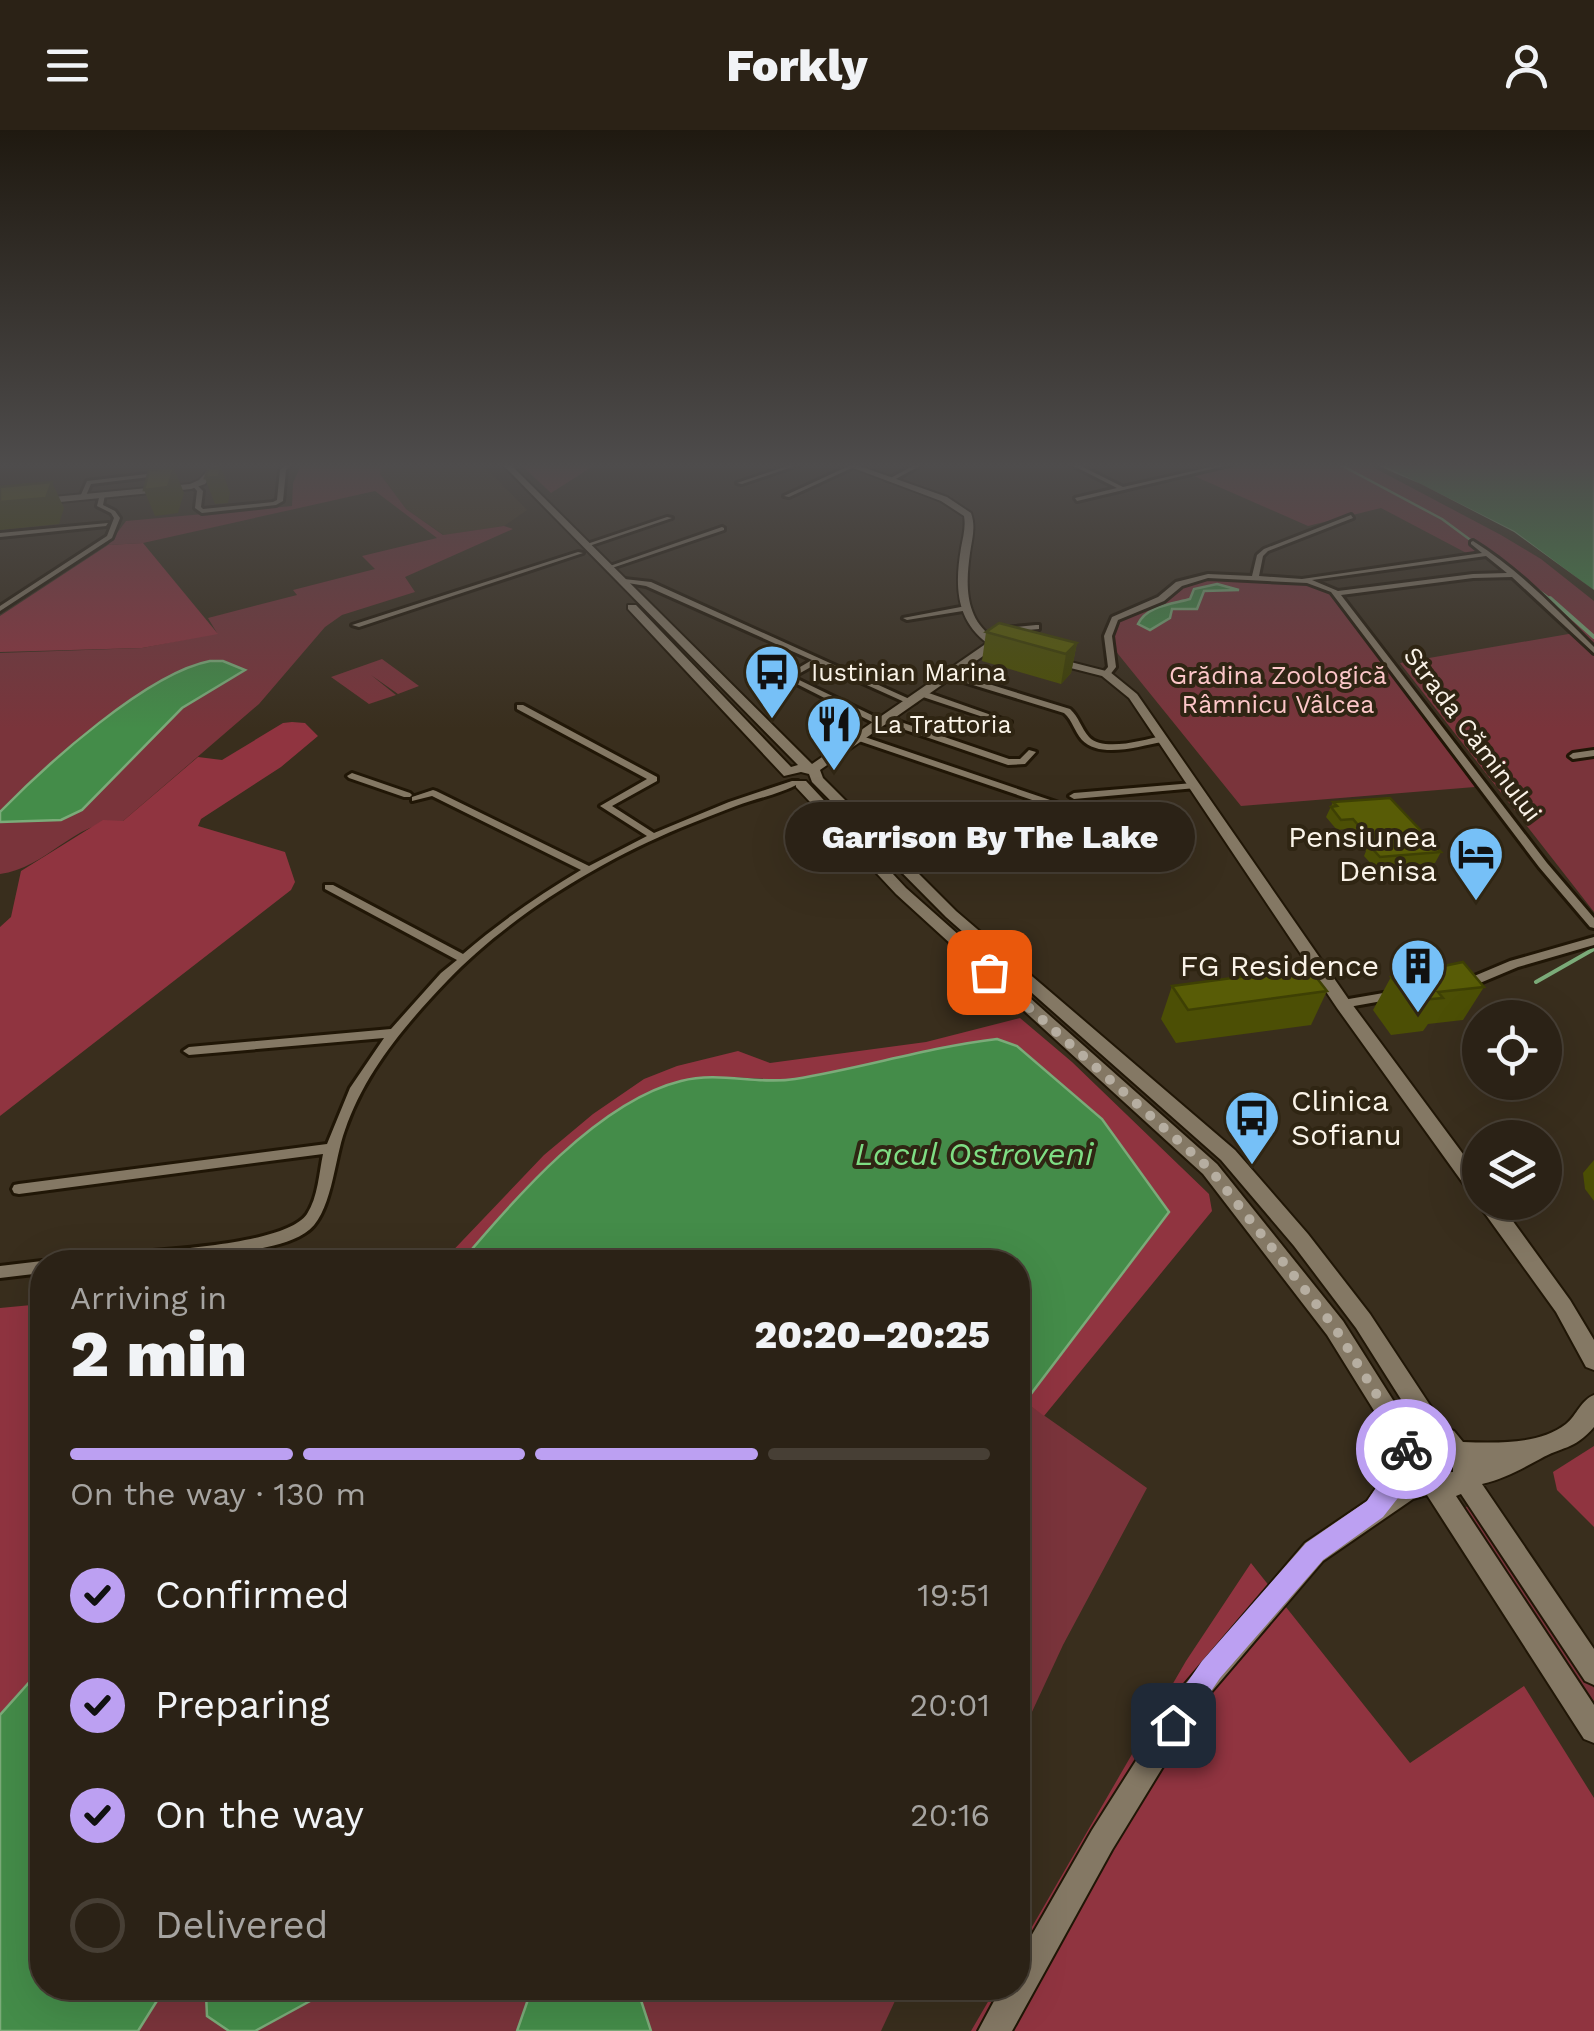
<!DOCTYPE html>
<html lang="en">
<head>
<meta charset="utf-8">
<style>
  :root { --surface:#2b2216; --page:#332a1f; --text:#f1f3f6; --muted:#a6a4a1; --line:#473f35; --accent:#bca0f2 }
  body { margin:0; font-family:"Work Sans",sans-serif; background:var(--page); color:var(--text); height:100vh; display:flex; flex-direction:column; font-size:38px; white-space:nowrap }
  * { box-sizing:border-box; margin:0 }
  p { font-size:32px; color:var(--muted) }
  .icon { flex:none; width:55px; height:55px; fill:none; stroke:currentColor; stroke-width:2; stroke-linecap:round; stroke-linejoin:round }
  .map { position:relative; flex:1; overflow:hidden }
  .side { position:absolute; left:30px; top:1120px; width:1000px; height:750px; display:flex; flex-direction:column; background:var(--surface); border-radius:40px; box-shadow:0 10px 40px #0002,0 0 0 2px var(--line) }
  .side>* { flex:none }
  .fabs { position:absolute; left:1462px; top:870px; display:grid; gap:20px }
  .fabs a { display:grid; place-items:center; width:100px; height:100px; border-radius:50%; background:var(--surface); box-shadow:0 10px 40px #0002,0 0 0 2px var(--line); font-size:50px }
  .pin { position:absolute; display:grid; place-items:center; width:85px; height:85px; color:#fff; margin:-42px; border-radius:20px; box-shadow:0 5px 15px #0006 }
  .courier { position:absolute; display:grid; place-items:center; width:100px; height:100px; margin:-50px; border:8px solid #bca0f2; border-radius:50%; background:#fff; color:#222; box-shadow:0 2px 12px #0007 }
  .bubble { position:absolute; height:70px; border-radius:35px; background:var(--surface); box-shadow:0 10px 40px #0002,0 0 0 2px var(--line); font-size:32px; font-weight:800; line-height:70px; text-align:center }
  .head em { font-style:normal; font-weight:800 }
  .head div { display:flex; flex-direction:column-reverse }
  .head { display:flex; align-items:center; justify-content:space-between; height:170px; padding:0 40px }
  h1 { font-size:65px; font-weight:800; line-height:75px }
  .bar { display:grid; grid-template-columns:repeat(4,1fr); gap:15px 10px; align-content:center; height:120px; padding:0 40px }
  .bar i { height:12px; border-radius:8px; background:var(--line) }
  .bar .selected { background:var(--accent) }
  .bar p { grid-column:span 4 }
  ol { padding:0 40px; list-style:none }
  li { display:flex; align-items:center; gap:30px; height:110px }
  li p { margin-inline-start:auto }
  li .icon { padding:10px; border-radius:50%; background:var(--accent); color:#111; stroke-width:4 }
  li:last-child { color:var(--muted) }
  li i { width:55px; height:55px; border:5px solid var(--line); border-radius:50% }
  header { display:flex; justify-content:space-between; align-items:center; height:130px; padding:0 40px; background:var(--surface); font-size:45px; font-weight:800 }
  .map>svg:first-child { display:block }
  .built { fill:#463820 }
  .green { fill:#7a343b }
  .forest { fill:#903440 }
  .water { fill:#448c49; stroke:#7bab79; stroke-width:2.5 }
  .pier { fill:#392e1d }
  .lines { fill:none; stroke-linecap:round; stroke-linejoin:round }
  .stream-far1 { stroke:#7bab79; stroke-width:2.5 }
  .stream { stroke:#7bab79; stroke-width:4 }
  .street-casing { stroke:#201606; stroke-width:6 }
  .secondary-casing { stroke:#201606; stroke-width:4 }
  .street { fill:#847864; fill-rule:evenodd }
  .secondary { fill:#847864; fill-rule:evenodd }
  .wall { fill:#4c4f05 }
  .shaded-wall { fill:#3e4004 }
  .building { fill:#585c06; stroke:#3e4004; stroke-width:2.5 }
  .route { fill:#bca0f2 }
  .done { stroke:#b6aea1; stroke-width:10; stroke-dasharray:0 18 }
  .labels { text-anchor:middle; stroke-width:8; stroke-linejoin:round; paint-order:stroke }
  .far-poi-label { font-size:25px; fill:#faf3e8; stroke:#2f2513; text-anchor:start }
  .far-park-label { font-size:25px; fill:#fdc7c9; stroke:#2f2513 }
  .far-street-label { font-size:25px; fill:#faf3e8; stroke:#2f2513 }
  .poi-label { font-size:30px; fill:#faf3e8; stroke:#2f2513; text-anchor:end }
  .water-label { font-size:32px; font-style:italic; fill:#7edd83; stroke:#2f2513 }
</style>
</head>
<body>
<header><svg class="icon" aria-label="menu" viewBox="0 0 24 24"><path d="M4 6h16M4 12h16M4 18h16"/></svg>Forkly<svg class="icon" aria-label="person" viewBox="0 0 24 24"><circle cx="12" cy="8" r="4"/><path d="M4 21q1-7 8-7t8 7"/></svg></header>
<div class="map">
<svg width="1594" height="1901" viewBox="0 0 1594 1901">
  <rect width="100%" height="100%" fill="#392e1d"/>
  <path class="built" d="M401,333H481L527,380L504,396L444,405L406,379L380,344L381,338Z"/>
  <g class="green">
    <path d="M302,333H401L381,338L380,344L406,379L443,405L504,396L513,399L405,447L415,462L342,485L325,497L259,574L123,691C76,689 47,738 0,744V523L142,518L217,503L208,488L297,465L293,460L375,439L362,426L437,408L375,361L143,413L108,415L126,391L292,376L293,353Z"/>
    <path d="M519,333H598L551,363Z"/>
    <path d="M1240,333H1365L1501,405L1541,429L1594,471V782L1400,533L1580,502L1494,425L1474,427L1381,378L1308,396L1194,346Z"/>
    <path d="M1213,447L1305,453L1337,466L1475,657L1241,676L1114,519L1112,504L1121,488L1159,473L1180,455Z"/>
    <path d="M382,529L419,556L398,564L371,545L396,565L369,574L331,547Z"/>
    <path d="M1025,1272L1147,1358L1063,1515L1018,1612V1281Z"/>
    <path d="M1473,1375L1594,1558V1582L1462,1378Z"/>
    <path d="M165,1858H901L881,1901H138Z"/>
  </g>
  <g class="forest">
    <path d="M143,413L218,504L142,518L0,522V486L108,415Z"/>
    <path d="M292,592L305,593L318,606L281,637L201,689L198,696L285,722L295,752L291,760L0,986V797L11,787L21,741L103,690L123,691L198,627L222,630L283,593Z"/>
    <path d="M1020,888L1072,932L1209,1064L1212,1081L1044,1286L1025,1272L1169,1082L997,909L789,950L726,947L655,960L594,999L562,1026L461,1132H442L544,1025L593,984L644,949L677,936L738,921L770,933L926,912Z"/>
    <path d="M42,1174V1538L0,1585V1178Z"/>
    <path d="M1594,1316V1397L1557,1360L1553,1342Z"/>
    <path d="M1251,1433L1410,1633L1524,1556L1594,1668V1901H971L996,1858H1018V1821L1186,1531Z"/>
  </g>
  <g class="water">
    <path d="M1376,333H1594V462L1514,402Z"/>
    <path d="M1217,454L1239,460L1204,461L1197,479H1172L1170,488L1150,500L1138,494C1146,476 1172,474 1190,469L1194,459Z"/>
    <path d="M210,531H223L245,540L182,578L82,680L61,690L0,692V682C46,635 147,543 210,531Z"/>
    <path d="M997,909L1017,916L1102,989L1169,1082L1018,1281V1132H461C514,1069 599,971 681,951C719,941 758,955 795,949C863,938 929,917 997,909Z"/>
    <path d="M42,1538V1858H165L138,1901H0V1585Z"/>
    <path d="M210,1858H334L255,1901H229L207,1886L206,1864Z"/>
    <path d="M532,1858H637L651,1901H517Z"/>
  </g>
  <path class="pier" d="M1371,333L1421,354L1514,402L1594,460V467L1512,407Z"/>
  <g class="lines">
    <path class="stream-far1" d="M1337,333L1442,389L1553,471"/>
    <g class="stream">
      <path d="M1550,468L1594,507"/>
      <path d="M1536,852L1594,819"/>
    </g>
    <g class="street-casing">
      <g id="street">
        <path d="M287,333H293L286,340L283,371L276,375L202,383L195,378L197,361L192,355L195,353L203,361L201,377L203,379L273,372L277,370L280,340Z"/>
        <path d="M796,333H804L742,354L737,353Z"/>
        <path d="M918,333H925L892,351L887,350Z"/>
        <path d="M1068,333H1075L1123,357L1228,333H1237L1077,371L1075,368L1117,358Z"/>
        <path d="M851,335L856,336L789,367L784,366Z"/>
        <path d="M164,342L166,345L91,354L85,368L80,367L87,351Z"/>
        <path d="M100,364L105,365L103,375L115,381L120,388L112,408L0,481V476L107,406L114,388L111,383L97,376Z"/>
        <path d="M1351,385L1353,388L1268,421L1263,426L1259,446L1302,449L1482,423L1471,414V412L1473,411C1517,438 1556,479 1594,517V523L1512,447L1473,448L1341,465L1547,733L1594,788V798L1590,797L1539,737L1331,462L1307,453L1208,448L1182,456L1164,471L1118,490L1112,506L1116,537L1109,546L1102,544L1108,537L1104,506L1112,487L1158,467L1176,452L1208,444L1252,446L1257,425L1264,419ZM1486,426L1507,443L1473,444L1338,461L1312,450Z"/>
        <path d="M667,387L672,388L589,416L584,415Z"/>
        <path d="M108,393L106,396L0,407V403Z"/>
        <path d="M722,397L724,398V400L612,438L607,437Z"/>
        <path d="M578,422L583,423L359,497L352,495Z"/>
        <path d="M624,449L651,452L916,572L909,574L818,533L793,547L882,590L889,588L1009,629H1020L1029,620L1036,622L1025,634L1008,635L885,593L884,595H878L783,547L812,530L646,456L622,452L620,451Z"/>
        <path d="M966,476L970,478L969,480L907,490L903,488Z"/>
        <path d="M1036,495H1039V499L1004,502L1000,500L1004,498Z"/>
        <path d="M947,543H953L1070,579C1079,587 1081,598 1089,607C1103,622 1144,610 1162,606L1166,609L1162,612C1140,616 1100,629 1082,610C1074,601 1073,591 1064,583L947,547Z"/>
        <path d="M920,562H926L1011,592L1004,594L920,566Z"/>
        <path d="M517,575H523L657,647V651L612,676L654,703L729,672L792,651H798L800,653C781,664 757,668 736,676C717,683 698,691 680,698C598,732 508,787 447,851C405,895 365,942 345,1000C334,1029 332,1087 305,1103C288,1114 267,1117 248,1121C190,1131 132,1132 74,1132L76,1128L81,1126C126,1122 283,1119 307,1084C318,1067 319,1043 323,1024L19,1064L14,1063L12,1059L14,1055L19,1054L327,1014L350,958L384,908L189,925L183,921L189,917L391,899L441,843L457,830L325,759V755H333L463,824C500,792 539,765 581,740L432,666L412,671V667L433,660L436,661L589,736L647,706L600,676L647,649L517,579Z"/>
        <path d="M859,605L1059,673L1061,675L1056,678L1053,677L856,610L855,608Z"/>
        <path d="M1594,620V626L1573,629L1569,626L1573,623Z"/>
        <path d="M352,643L410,663L412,665L410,667H404L349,648L347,646Z"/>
        <path d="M1193,653L1198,656L1196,658L1074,669L1069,666L1074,663Z"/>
        <path d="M1594,807V815L1518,837L1468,858H1460L1458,855L1460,852L1510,831Z"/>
        <path d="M1395,861L1399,862L1401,865L1399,868L1343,878L1337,874L1343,870Z"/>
        <path d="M42,1131L47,1132H42V1143L0,1148V1136Z"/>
      </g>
    </g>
    <g class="secondary-casing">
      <g id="secondary">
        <path d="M215,333H223L205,354L191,359L0,378V372L190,354L199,350Z"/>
        <path d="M501,333H509L812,634L987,513C955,489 955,454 961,418C963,407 966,397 964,386L941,371L840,333H851L947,367L971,383C976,397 972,409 970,423C966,452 964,486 991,506C997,510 1005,513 1011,518L1006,521L996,517L820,640L823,648L956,781L1235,1020L1308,1104L1370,1184L1445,1298L1454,1301L1463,1312C1496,1313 1539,1315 1566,1294C1577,1285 1581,1270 1594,1265V1297C1573,1321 1562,1316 1540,1329C1521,1339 1504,1349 1482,1354L1594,1519V1555L1585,1551L1461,1364L1456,1366L1594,1575V1613L1584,1609L1427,1365L1413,1369L1323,1431L1202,1573L1112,1720L1012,1901H978L1001,1858H1018V1829L1092,1700L1184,1555L1305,1413L1367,1371L1384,1346L1399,1333L1396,1316L1327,1205L1203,1044L896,764L796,657V651H806L906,758L1217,1034L1343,1191L1410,1297L1416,1293L1356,1198L1294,1116L1221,1030L946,787L812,652L809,644L801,642L784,646L628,479V475H636L791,637L798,635ZM1425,1314L1439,1318L1453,1335V1342L1438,1343L1426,1334L1419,1318Z"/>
        <path d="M1051,527L1110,542L1137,564L1349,870L1480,1047V1072H1499L1570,1170L1594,1210V1240L1586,1237L1556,1182L1481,1078L1478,1072L1480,1070L1473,1067L1337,878L1129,568L1102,546L1047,532V528Z"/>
      </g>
    </g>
    <use href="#street" class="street"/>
    <use href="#secondary" class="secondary"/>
  </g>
  <g class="wall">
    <path d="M986,502L1077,513L1071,543L1061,554L982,531Z"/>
    <path d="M1333,672L1441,722L1435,733L1375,738L1364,726L1366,721L1348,699L1337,700L1326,687Z"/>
    <path d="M1391,847L1484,857L1463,890L1428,894L1423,901L1391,905L1373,880Z"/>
    <path d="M1172,856L1327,861L1311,895L1176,913L1161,889Z"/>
    <path d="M1594,1030V1071L1585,1059L1583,1043Z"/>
  </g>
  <g class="shaded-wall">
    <path d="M221,337L230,363L228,373L215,374L205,348Z"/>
    <path d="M174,338L184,363L178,383L155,386L144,360Z"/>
    <path d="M52,352L64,378L59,394L0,400V372Z"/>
    <path d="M1077,513L1071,543L1061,554L1066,524Z"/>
  </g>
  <g class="building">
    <path d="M221,337L219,347L205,348L208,339Z"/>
    <path d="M174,338L168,357L144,360L149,340Z"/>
    <path d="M52,352L46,368L0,372V357Z"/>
    <path d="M999,493L1077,513L1066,524L986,502Z"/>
    <path d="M1390,668L1441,722L1380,727L1369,715H1375L1353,689L1341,690L1331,677L1337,676L1333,672Z"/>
    <path d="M1463,832L1484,857L1438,862L1443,868L1410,871L1391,847Z"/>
    <path d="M1309,838L1327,861L1188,880L1172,856Z"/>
  </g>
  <linearGradient id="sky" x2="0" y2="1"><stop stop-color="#1f1910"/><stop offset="0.56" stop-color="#4e4c4c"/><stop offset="1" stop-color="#4e4c4c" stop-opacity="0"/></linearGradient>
  <rect width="1594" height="599" fill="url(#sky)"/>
  <path class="route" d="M1406,1309L1414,1312L1423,1336L1383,1387L1323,1430L1220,1548L1182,1604L1173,1607L1164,1604L1161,1595L1164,1586L1202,1531L1306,1413L1367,1371L1384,1346L1400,1333L1395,1319L1399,1312Z"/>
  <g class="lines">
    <path class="done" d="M989,842L1210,1039L1335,1198L1407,1313L1406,1319"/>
  </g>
  <defs>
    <g id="bus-pin" transform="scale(2.875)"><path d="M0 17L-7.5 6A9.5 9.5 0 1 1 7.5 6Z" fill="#76c0f7" stroke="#2f2513"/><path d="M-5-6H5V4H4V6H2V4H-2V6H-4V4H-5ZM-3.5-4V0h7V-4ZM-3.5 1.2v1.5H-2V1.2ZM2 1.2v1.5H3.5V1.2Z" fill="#111"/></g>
    <g id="restaurant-pin" transform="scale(2.875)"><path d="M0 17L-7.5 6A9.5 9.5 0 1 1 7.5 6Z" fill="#76c0f7" stroke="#2f2513"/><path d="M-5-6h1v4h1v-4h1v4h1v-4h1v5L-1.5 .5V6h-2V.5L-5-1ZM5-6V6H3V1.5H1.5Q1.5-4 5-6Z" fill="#111"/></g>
    <g id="hotel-pin" transform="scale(2.875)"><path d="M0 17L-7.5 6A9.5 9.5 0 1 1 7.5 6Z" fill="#76c0f7" stroke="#2f2513"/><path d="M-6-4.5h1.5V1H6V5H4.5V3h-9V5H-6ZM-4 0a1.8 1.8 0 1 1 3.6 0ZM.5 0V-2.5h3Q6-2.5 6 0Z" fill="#111"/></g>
    <g id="building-pin" transform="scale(2.875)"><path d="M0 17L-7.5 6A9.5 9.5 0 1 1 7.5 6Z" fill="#76c0f7" stroke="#2f2513"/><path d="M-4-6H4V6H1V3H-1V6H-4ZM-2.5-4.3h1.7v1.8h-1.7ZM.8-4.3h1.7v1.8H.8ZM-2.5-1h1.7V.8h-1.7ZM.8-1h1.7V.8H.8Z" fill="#111"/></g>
  </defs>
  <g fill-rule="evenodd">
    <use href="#bus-pin" x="772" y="542"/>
    <use href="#restaurant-pin" x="834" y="594"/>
    <use href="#hotel-pin" x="1476" y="724"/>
    <use href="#building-pin" x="1418" y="836"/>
    <use href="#bus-pin" x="1252" y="988"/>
  </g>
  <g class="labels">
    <g class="far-poi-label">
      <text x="811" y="551">Iustinian Marina</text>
      <text x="873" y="603">La Trattoria</text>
    </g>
    <g class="far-park-label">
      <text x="1278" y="554">Grădina Zoologică<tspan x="1278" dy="29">Râmnicu Vâlcea</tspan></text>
    </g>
    <g class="far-street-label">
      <text transform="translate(1473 604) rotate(53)" y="9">Strada Căminului</text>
    </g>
    <g class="poi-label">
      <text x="1437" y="717">Pensiunea<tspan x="1437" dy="34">Denisa</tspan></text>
      <text x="1379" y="846">FG Residence</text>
      <text x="1291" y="981" text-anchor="start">Clinica<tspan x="1291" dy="34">Sofianu</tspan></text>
    </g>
    <g class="water-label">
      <text x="974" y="1035">Lacul Ostroveni</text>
    </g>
  </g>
</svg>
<div class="fabs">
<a><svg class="icon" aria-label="locate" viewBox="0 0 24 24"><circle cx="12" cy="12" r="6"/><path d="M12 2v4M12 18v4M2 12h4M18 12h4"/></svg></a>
<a><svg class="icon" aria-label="layers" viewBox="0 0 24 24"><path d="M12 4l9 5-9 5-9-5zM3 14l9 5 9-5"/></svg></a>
</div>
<div class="pin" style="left:989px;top:842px;background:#ea580c"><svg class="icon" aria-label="bag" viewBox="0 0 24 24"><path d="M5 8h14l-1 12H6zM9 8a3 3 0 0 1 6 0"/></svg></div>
<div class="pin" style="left:1173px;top:1595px;background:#1f2937"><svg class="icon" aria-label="home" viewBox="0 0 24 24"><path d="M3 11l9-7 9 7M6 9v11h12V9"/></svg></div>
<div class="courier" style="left:1406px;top:1319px"><svg class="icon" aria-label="bike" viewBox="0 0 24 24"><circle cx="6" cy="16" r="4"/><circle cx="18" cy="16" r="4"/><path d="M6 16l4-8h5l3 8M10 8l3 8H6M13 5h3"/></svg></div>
<div class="bubble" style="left:785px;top:672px;width:410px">Garrison By The Lake</div>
<section class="side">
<div class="head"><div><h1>2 min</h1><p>Arriving in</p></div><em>20:20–20:25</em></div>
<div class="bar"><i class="selected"></i><i class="selected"></i><i class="selected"></i><i></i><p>On the way · 130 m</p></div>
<ol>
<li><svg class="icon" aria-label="check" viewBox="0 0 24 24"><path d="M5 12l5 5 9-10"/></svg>Confirmed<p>19:51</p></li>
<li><svg class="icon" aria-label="check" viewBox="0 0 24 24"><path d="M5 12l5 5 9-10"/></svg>Preparing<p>20:01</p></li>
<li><svg class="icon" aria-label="check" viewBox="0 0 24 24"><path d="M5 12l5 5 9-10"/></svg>On the way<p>20:16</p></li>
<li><i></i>Delivered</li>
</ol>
</section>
</div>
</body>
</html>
